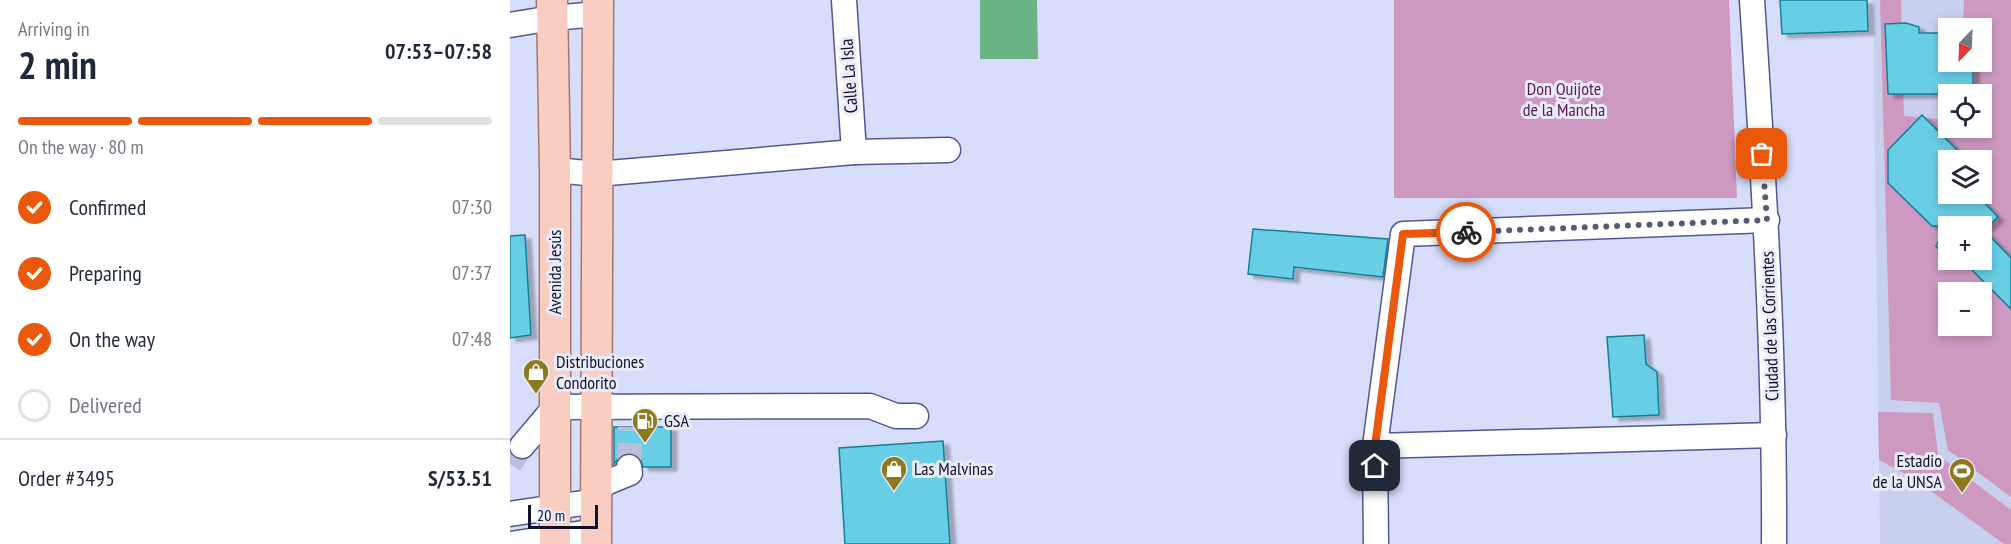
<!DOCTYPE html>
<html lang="en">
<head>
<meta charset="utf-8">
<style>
  :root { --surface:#fff; --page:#f6f6f7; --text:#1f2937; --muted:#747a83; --line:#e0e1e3; --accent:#ea580c }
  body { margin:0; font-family:"PT Sans Narrow",sans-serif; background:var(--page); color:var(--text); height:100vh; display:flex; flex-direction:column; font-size:22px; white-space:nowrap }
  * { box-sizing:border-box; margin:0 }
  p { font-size:20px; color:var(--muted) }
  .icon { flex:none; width:33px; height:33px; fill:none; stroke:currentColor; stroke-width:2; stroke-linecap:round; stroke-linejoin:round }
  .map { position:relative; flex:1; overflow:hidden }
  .drawer { display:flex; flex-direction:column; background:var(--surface); width:510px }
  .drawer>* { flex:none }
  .needle { width:39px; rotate:203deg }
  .tools { position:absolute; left:1428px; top:18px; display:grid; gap:12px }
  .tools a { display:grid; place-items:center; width:54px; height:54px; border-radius:0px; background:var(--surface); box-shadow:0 3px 9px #0003; font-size:30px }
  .scale { position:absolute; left:18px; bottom:15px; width:70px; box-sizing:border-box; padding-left:6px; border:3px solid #10132b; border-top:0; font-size:16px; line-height:21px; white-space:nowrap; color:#10132b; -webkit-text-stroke:4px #e9ecfa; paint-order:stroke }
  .pin { position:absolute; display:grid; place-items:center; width:51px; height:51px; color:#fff; margin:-26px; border-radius:12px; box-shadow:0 3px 9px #0006 }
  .courier { position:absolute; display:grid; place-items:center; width:60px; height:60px; margin:-30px; border:4px solid #ea580c; border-radius:50%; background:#fff; color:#222; box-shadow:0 2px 8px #0007 }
  .headline em { font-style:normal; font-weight:700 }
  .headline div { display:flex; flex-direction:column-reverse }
  .headline { display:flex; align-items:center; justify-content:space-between; height:102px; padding:0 18px }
  h1 { font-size:39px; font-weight:700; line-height:45px }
  .bar { display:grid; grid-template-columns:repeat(4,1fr); gap:9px 6px; align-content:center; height:72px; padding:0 18px }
  .bar i { height:8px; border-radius:4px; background:var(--line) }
  .bar .active { background:var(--accent) }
  .bar p { grid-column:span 4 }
  .line { display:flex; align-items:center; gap:15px; padding:0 18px; border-top:2px solid var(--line) }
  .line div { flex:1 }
  ol { padding:0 18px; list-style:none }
  li { display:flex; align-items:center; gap:18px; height:66px }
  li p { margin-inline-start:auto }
  li .icon { padding:6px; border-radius:50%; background:var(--accent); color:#fff; stroke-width:4 }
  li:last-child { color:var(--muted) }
  li i { width:33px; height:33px; border:3px solid var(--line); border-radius:50% }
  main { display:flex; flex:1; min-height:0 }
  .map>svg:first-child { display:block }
  .built { fill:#c9d0ee; fill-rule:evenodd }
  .green { fill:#ce99c1; fill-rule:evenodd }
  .water { fill:#69b385 }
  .building { fill:#67cee6; stroke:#108197; stroke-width:1.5; filter:url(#shadow) }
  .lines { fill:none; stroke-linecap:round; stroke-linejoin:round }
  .minor-tunnel { stroke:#bac0db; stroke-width:24; stroke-dasharray:24 12; stroke-linecap:butt }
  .minor-casing { stroke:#505994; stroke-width:27 }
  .major-casing { stroke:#a57671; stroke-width:33 }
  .minor { stroke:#fff; stroke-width:24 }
  .major { stroke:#f9cdc1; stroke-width:30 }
  .done { stroke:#565a73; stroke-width:6; stroke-dasharray:0 10.8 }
  .route { stroke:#ea580c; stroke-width:8 }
  .labels { text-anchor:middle; stroke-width:6; stroke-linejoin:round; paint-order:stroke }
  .street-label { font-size:18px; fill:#10132b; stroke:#e9ecfa }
  .park-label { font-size:18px; fill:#611455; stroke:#e9ecfa }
  .poi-label { font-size:18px; fill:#10132b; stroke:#e9ecfa; text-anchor:start }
</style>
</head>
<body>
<main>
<section class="drawer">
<div class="headline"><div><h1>2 min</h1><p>Arriving in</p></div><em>07:53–07:58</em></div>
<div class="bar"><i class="active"></i><i class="active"></i><i class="active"></i><i></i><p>On the way · 80 m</p></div>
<ol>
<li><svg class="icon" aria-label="check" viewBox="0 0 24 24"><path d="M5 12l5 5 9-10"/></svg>Confirmed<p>07:30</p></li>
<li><svg class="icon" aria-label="check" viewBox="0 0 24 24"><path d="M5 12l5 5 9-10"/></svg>Preparing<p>07:37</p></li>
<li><svg class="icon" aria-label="check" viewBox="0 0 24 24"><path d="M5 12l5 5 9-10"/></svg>On the way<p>07:48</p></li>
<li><i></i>Delivered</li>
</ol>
<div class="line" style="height:78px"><div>Order #3495</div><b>S/53.51</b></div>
</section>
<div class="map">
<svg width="1501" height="544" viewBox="0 0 1501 544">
  <defs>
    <filter id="shadow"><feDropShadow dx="6" dy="4" stdDeviation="1.5" flood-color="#0004"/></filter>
  </defs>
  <rect width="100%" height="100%" fill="#d8defa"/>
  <path class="built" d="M1363,0H1501V544H1370ZM1438,28H1472V62H1438ZM1438,94H1472V128H1438ZM1438,160H1472V194H1438ZM1438,226H1472V260H1438ZM1438,292H1472V326H1438Z"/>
  <g class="green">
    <path d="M884,0H1219L1227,198H884Z"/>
    <path d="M1370,0H1391L1394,116L1438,120V128H1472V94H1450L1452,62H1472V28H1453L1454,0H1501V497L1438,450L1429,403L1381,400ZM1438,160H1472V194H1438ZM1438,226H1472V260H1438ZM1438,292H1472V326H1438Z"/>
    <path d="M1368,412L1423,413L1428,455L1501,510V544H1494L1403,478L1369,460Z"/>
  </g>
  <path class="water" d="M470,0H527L528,59H470Z"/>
  <g class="building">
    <path d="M1270,0H1357L1358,31L1272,34Z"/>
    <path d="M1396,23L1409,27V33H1438V62H1463V94H1378L1375,24Z"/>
    <path d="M1412,115L1457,160H1438V194H1466L1488,217L1474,230L1501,258V309L1452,260H1472V226H1438V260H1450L1439,261L1426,246L1435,226H1422L1378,183V150Z"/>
    <path d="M743,229L878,239L873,277L784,267L783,279L738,274Z"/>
    <path d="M15,235L21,335L0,338V236Z"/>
    <path d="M1134,335L1136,364L1147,372L1149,415L1103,417L1097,337Z"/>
    <path d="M104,427H161V467H133L130,458L125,454L117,453L110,456L104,464Z"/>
    <path d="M433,441L440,544H335L329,448Z"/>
  </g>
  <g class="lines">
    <g class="minor-tunnel">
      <path d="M0,464L12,446"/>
      <path d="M119,467L120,427"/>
    </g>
    <g class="minor-casing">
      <g id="minor">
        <path d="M334,0L344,152"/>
        <path d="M1242,0C1254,181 1265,362 1264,544"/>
        <path d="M0,25L42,18L88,14"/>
        <path d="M45,170L87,174L344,152L438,150"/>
        <path d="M12,446L45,407L360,406L386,416H406"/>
        <path d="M865,446L1264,435"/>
        <path d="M86,487L120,473L119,467"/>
        <path d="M0,514L86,501"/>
        <path d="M1,544L86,531"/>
        <path d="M866,544L865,446L893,234L1257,220"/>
      </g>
    </g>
    <g class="major-casing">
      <g id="major">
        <path d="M42,0L45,170V544"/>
        <path d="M86,544L88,0"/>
      </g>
    </g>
    <use href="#minor" class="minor"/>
    <use href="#major" class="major"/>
  </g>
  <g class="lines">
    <path class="done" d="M956,232L1257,220L1252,154"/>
    <path class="route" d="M865,466V446L893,234L956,232"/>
  </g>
  <defs>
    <g id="shop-pin" transform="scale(1.35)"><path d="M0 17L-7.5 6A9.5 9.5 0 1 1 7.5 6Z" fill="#8e791f" stroke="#e9ecfa"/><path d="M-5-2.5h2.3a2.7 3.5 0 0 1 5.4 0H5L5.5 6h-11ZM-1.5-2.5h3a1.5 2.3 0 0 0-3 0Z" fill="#fff"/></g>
    <g id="fuel-pin" transform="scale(1.35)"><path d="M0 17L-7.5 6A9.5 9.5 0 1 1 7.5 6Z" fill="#8e791f" stroke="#e9ecfa"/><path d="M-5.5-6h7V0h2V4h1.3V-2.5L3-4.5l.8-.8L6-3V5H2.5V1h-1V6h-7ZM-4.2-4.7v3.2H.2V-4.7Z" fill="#fff"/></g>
    <g id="stadium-pin" transform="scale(1.35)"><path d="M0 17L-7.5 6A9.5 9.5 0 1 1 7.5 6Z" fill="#8e791f" stroke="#e9ecfa"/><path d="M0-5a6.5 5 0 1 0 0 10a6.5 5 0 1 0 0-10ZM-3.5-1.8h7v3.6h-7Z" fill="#fff"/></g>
  </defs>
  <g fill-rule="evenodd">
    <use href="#shop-pin" x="26" y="372"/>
    <use href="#fuel-pin" x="135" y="421"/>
    <use href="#shop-pin" x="384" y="469"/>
    <use href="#stadium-pin" x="1452" y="471"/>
  </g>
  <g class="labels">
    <g class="street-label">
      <text transform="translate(339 76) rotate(-94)" y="6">Calle La Isla</text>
      <text transform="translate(45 272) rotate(-90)" y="6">Avenida Jesús</text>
      <text transform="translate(1260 326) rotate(-92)" y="6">Ciudad de las Corrientes</text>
    </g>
    <g class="park-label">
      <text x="1054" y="95">Don Quijote<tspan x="1054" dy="21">de la Mancha</tspan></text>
    </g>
    <g class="poi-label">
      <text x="46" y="368">Distribuciones<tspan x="46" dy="21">Condorito</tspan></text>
      <text x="154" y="427">GSA</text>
      <text x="1432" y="467" text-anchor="end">Estadio<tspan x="1432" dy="21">de la UNSA</tspan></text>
      <text x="404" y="475">Las Malvinas</text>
    </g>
  </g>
</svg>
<div class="tools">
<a><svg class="needle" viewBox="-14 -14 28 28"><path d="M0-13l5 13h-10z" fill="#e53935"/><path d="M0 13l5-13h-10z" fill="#747a83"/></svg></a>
<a><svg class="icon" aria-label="locate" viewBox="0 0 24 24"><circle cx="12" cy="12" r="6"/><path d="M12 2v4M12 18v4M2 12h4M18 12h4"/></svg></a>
<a><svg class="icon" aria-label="layers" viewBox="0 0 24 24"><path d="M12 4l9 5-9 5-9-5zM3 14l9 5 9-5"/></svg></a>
<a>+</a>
<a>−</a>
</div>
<div class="scale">20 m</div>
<div class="pin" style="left:1252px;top:154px;background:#ea580c"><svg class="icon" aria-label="bag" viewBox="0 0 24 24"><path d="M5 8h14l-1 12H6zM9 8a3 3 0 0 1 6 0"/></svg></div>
<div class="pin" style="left:865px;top:466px;background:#1f2937"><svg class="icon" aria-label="home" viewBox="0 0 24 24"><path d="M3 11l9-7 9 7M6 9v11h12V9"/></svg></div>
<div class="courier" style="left:956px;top:232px"><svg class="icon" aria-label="bike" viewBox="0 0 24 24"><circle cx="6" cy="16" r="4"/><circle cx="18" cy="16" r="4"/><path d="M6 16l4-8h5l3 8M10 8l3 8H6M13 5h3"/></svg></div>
</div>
</main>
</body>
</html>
